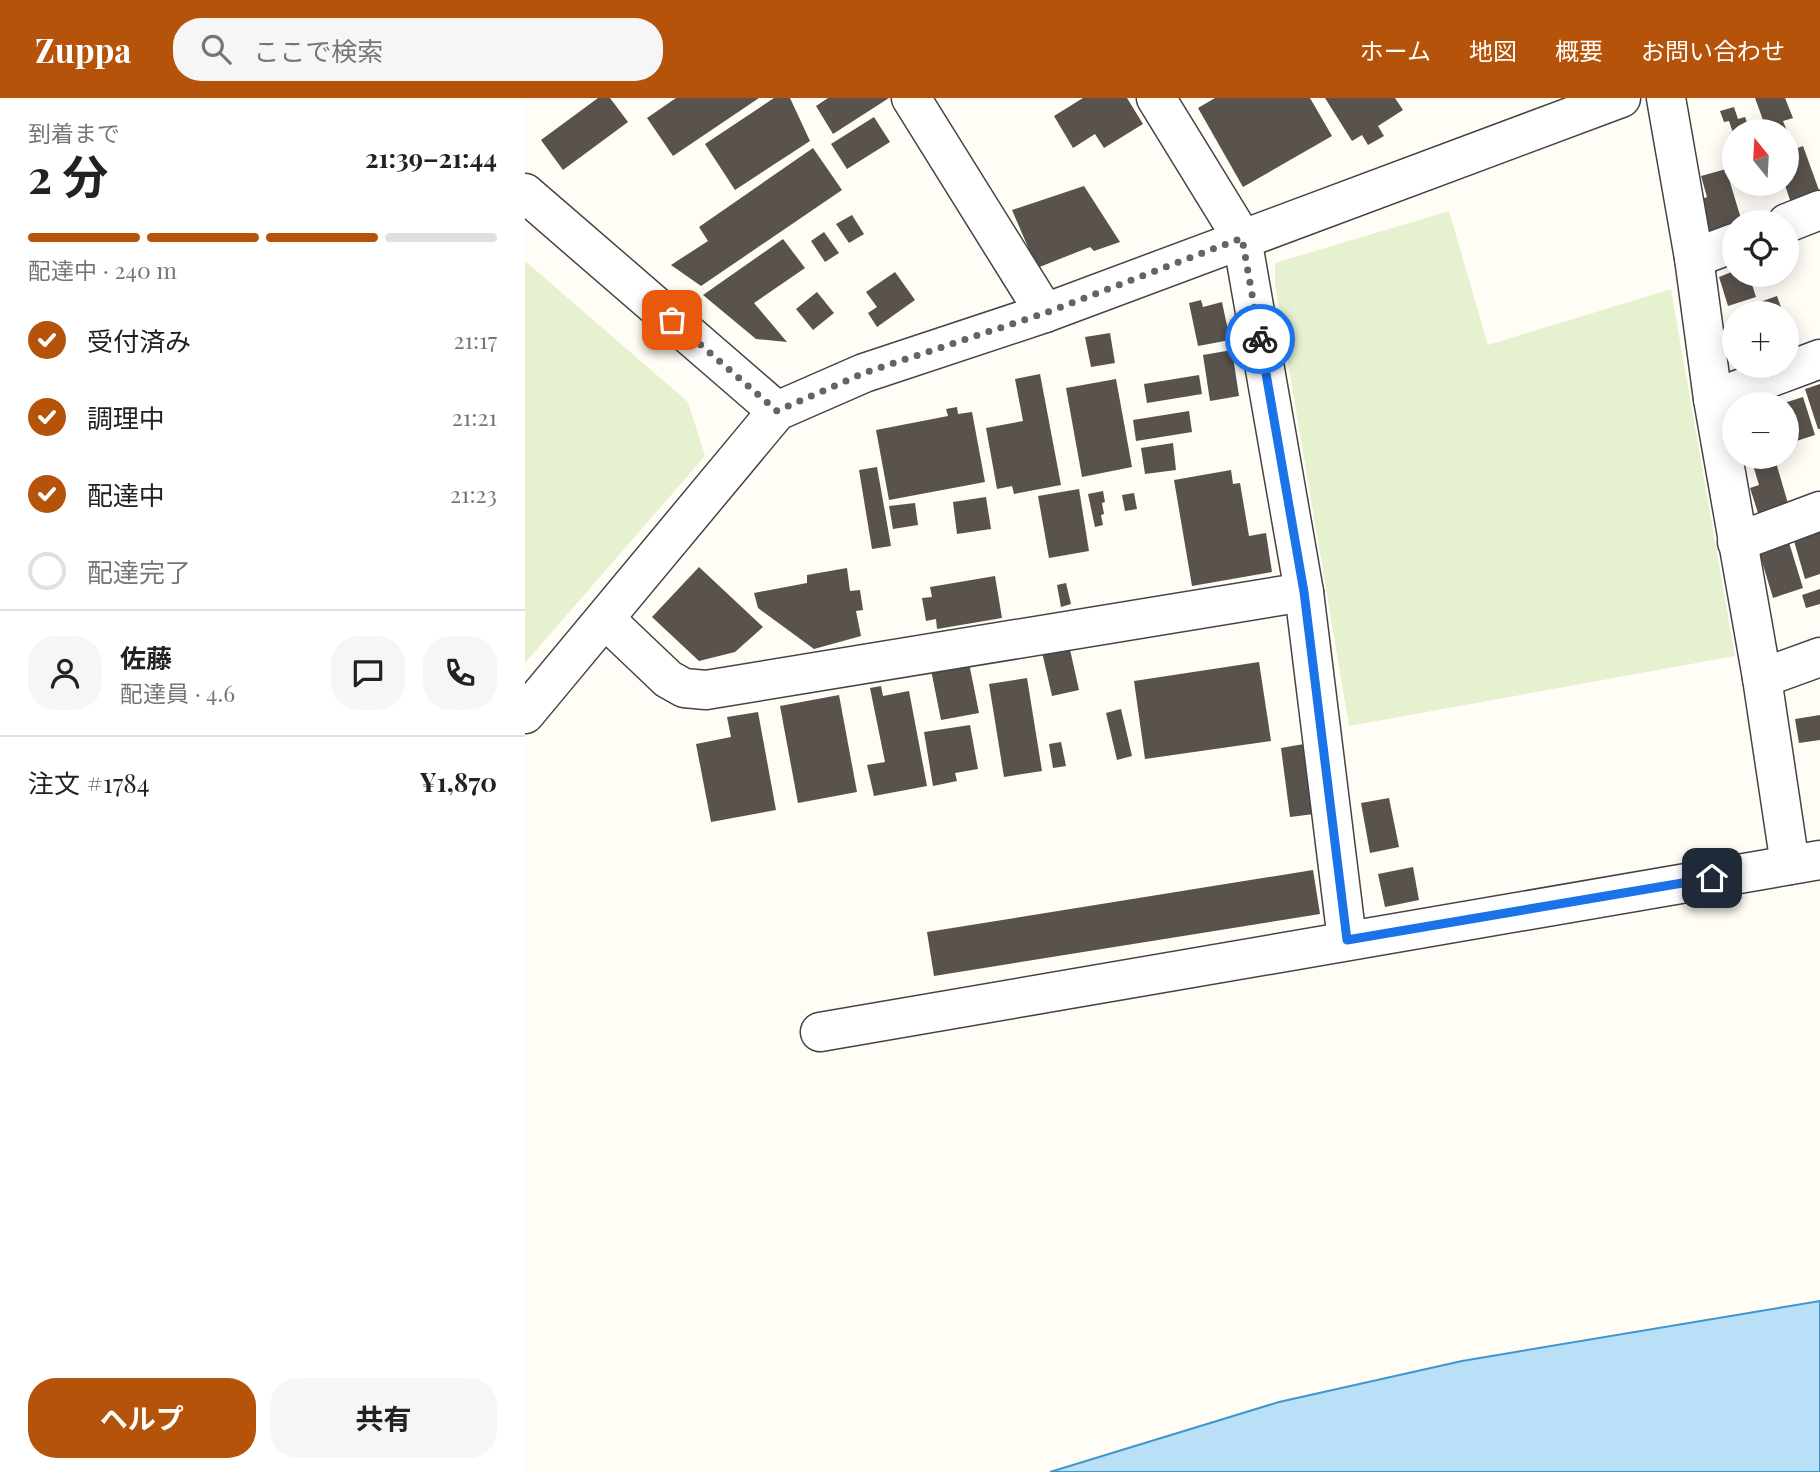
<!DOCTYPE html>
<html lang="ja">
<head>
<meta charset="utf-8">
<style>
  :root { --surface:#fff; --page:#f6f6f6; --text:#222; --muted:#767676; --line:#e0e0e0; --accent:#b45309 }
  body { margin:0; font-family:"Playfair Display","Noto Sans JP",serif; background:var(--page); color:var(--text); height:100vh; display:flex; flex-direction:column; font-size:26px; white-space:nowrap }
  * { box-sizing:border-box; margin:0 }
  p { font-size:23px; color:var(--muted) }
  .icon { flex:none; width:38px; height:38px; fill:none; stroke:currentColor; stroke-width:2; stroke-linecap:round; stroke-linejoin:round }
  .map { position:relative; flex:1; overflow:hidden }
  .side { display:flex; flex-direction:column; background:var(--surface); width:525px }
  .side>* { flex:none }
  .needle { width:46px; rotate:342deg }
  .fabs { position:absolute; left:1197px; top:21px; display:grid; gap:14px }
  .fabs a { display:grid; place-items:center; width:77px; height:77px; border-radius:50%; background:var(--surface); box-shadow:0 4px 18px #0003; font-size:35px }
  .pin { position:absolute; display:grid; place-items:center; width:60px; height:60px; color:#fff; margin:-30px; border-radius:14px; box-shadow:0 4px 10px #0006 }
  .courier { position:absolute; display:grid; place-items:center; width:70px; height:70px; margin:-35px; border:5px solid #1a73e8; border-radius:50%; background:#fff; color:#222; box-shadow:0 2px 9px #0007 }
  .headline em { font-style:normal; font-weight:700 }
  .headline div { display:flex; flex-direction:column-reverse }
  .headline { display:flex; align-items:center; justify-content:space-between; height:119px; padding:0 28px }
  h1 { font-size:46px; font-weight:700; line-height:52px }
  .bar { display:grid; grid-template-columns:repeat(4,1fr); gap:10px 7px; align-content:center; height:84px; padding:0 28px }
  .bar i { height:9px; border-radius:5px; background:var(--line) }
  .bar .active { background:var(--accent) }
  .bar p { grid-column:span 4 }
  .line { display:flex; align-items:center; gap:18px; padding:0 28px; border-top:2px solid var(--line) }
  .line div { flex:1 }
  .round { display:grid; place-items:center; flex:none; width:74px; height:74px; border-radius:28px; background:var(--page) }
  ol { padding:0 28px; list-style:none }
  li { display:flex; align-items:center; gap:21px; height:77px }
  li p { margin-inline-start:auto }
  li .icon { padding:7px; border-radius:50%; background:var(--accent); color:#fff; stroke-width:4 }
  li:last-child { color:var(--muted) }
  li i { width:38px; height:38px; border:4px solid var(--line); border-radius:50% }
  .cta { display:flex; gap:14px; margin-top:auto; padding:14px 28px }
  .cta a { flex:1; height:80px; border-radius:28px; background:var(--accent); color:#fff; font-size:28px; font-weight:700; line-height:80px; text-align:center }
  .cta a+a { background:var(--page); color:var(--text) }
  header { display:flex; align-items:center; gap:42px; box-sizing:border-box; height:98px; padding:0 35px; background:var(--accent); color:#fff }
  header strong { font-size:33px }
  nav { display:flex; gap:38px; margin-inline-start:auto; font-size:24px }
  .search { width:490px; height:63px; background:var(--page); display:flex; align-items:center; gap:18px; box-sizing:border-box; padding:0 24px; border-radius:28px; color:var(--muted); font-size:26px }
  main { display:flex; flex:1; min-height:0 }
  .map>svg:first-child { display:block }
  .pitch { fill:#e6f2cf }
  .water { fill:#b9e0f7; stroke:#3f96cf; stroke-width:2 }
  .building { fill:#5a524d }
  .lines { fill:none; stroke-linecap:round; stroke-linejoin:round }
  .minor-casing { stroke:#444; stroke-width:41 }
  .minor { stroke:#fff; stroke-width:38 }
  .done { stroke:#646461; stroke-width:7; stroke-dasharray:0 12.6 }
  .route { stroke:#1a73e8; stroke-width:9 }
</style>
</head>
<body>
<header>
<strong>Zuppa</strong>
<div class="search"><svg class="icon" aria-label="search" viewBox="0 0 24 24"><circle cx="10" cy="10" r="6"/><path d="M15 15l6 6"/></svg>ここで検索</div>
<nav><a>ホーム</a><a>地図</a><a>概要</a><a>お問い合わせ</a></nav>
</header>
<main>
<section class="side">
<div class="headline"><div><h1>2 分</h1><p>到着まで</p></div><em>21:39–21:44</em></div>
<div class="bar"><i class="active"></i><i class="active"></i><i class="active"></i><i></i><p>配達中 · 240 m</p></div>
<ol>
<li><svg class="icon" aria-label="check" viewBox="0 0 24 24"><path d="M5 12l5 5 9-10"/></svg>受付済み<p>21:17</p></li>
<li><svg class="icon" aria-label="check" viewBox="0 0 24 24"><path d="M5 12l5 5 9-10"/></svg>調理中<p>21:21</p></li>
<li><svg class="icon" aria-label="check" viewBox="0 0 24 24"><path d="M5 12l5 5 9-10"/></svg>配達中<p>21:23</p></li>
<li><i></i>配達完了</li>
</ol>
<div class="line" style="height:126px"><a class="round"><svg class="icon" aria-label="person" viewBox="0 0 24 24"><circle cx="12" cy="8" r="4"/><path d="M4 21q1-7 8-7t8 7"/></svg></a><div><b>佐藤</b><p>配達員 · 4.6</p></div><a class="round"><svg class="icon" aria-label="chat" viewBox="0 0 24 24"><path d="M4 5h16v11H9l-5 4z"/></svg></a><a class="round"><svg class="icon" aria-label="phone" viewBox="0 0 24 24"><path d="M5 4h4l2 5-3 2q2 4 5 5l2-3 5 2v4C11 20 4 13 5 4z"/></svg></a></div>
<div class="line" style="height:91px"><div>注文 #1784</div><b>¥1,870</b></div>
<div class="cta"><a>ヘルプ</a><a>共有</a></div>
</section>
<div class="map">
<svg width="1295" height="1374" viewBox="0 0 1295 1374">
  <rect width="100%" height="100%" fill="#fffdf5"/>
  <g class="pitch">
    <path d="M924,113L963,247L1146,191L1210,558L824,628L750,187V165Z"/>
    <path d="M0,163L163,304L180,358L0,565Z"/>
  </g>
  <path class="water" d="M1295,1203V1374H525L754,1304L937,1263Z"/>
  <g class="building">
    <path d="M73,0H85L103,24L38,72L16,42Z"/>
    <path d="M151,0H234L148,58L122,20Z"/>
    <path d="M249,0H265L285,43L210,92L180,46Z"/>
    <path d="M303,0H364L308,36L291,8Z"/>
    <path d="M558,0H602L618,26L579,50L570,36L548,50L529,18Z"/>
    <path d="M690,0H785L807,38L718,89L673,10Z"/>
    <path d="M800,0H870L878,12L853,28L859,38L843,47L837,37L827,43Z"/>
    <path d="M1230,0H1260L1268,20L1258,23L1262,33H1242Z"/>
    <path d="M1209,9L1213,21L1220,19L1225,33H1209V38L1204,23L1199,24L1195,13Z"/>
    <path d="M349,19L365,44L322,71L306,46Z"/>
    <path d="M1278,48L1295,95L1266,105L1260,87L1246,93L1244,86H1262V54Z"/>
    <path d="M288,50L317,92L176,188L146,167L183,143L174,129Z"/>
    <path d="M1201,71L1217,124H1209V130L1186,137L1175,102L1182,99L1176,78Z"/>
    <path d="M559,88L595,144L569,153L565,149L512,170L487,112Z"/>
    <path d="M327,117L339,136L324,145L311,126Z"/>
    <path d="M299,134L314,155L300,164L286,143Z"/>
    <path d="M258,141L280,170L229,205L262,244L231,241L178,197Z"/>
    <path d="M1209,173V177H1224L1231,199L1203,208L1194,179Z"/>
    <path d="M370,174L390,202L352,229L343,215L352,209L341,194Z"/>
    <path d="M292,194L309,215L288,232L271,211Z"/>
    <path d="M1252,198L1258,215H1232L1229,206Z"/>
    <path d="M676,202L678,209L697,204L705,242L673,248L664,205Z"/>
    <path d="M585,235L590,265L566,269L560,239Z"/>
    <path d="M707,252L714,298L685,303L678,257Z"/>
    <path d="M515,276L536,387L489,396L487,388L472,391L461,330L498,323L490,281Z"/>
    <path d="M674,277L677,296L622,305L619,286Z"/>
    <path d="M591,281L607,369L557,379L541,290Z"/>
    <path d="M1295,286V331H1293L1280,291Z"/>
    <path d="M1278,299L1290,337L1262,346V306H1256Z"/>
    <path d="M432,309L433,316L447,314L460,384L364,402L351,332L423,318L421,311Z"/>
    <path d="M664,313L667,334L611,343L608,322Z"/>
    <path d="M648,345L651,372L620,376L616,350Z"/>
    <path d="M1250,361L1264,409L1234,418L1225,390L1234,387L1228,367Z"/>
    <path d="M352,369L366,448L347,451L334,372Z"/>
    <path d="M706,372L708,386L715,385L724,438L741,435L747,474L667,488L649,382Z"/>
    <path d="M554,391L564,453L524,460L513,398Z"/>
    <path d="M578,393L580,404L577,405L579,416L576,417L578,427L570,429L563,396Z"/>
    <path d="M609,395L612,411L600,413L597,397Z"/>
    <path d="M461,399L466,431L432,436L428,404Z"/>
    <path d="M390,405L393,427L368,431L364,408Z"/>
    <path d="M1295,428V476L1280,481L1267,436Z"/>
    <path d="M1262,438L1278,490L1248,500L1232,447Z"/>
    <path d="M174,469L238,529L210,554L174,563L127,519Z"/>
    <path d="M322,470L325,493L335,492L338,512L331,513L336,538L289,551L233,510L229,495L282,485V477Z"/>
    <path d="M470,478L477,520L412,531L411,521L401,523L397,500L407,499L405,489Z"/>
    <path d="M541,485L546,506L536,509L532,487Z"/>
    <path d="M1295,491V506L1281,510L1277,497Z"/>
    <path d="M544,547L554,592L527,598L517,554Z"/>
    <path d="M734,564L746,643L620,661L609,583Z"/>
    <path d="M444,565L454,615L416,622L406,572Z"/>
    <path d="M502,580L517,673L479,679L464,586Z"/>
    <path d="M356,588L358,598L384,593L402,688L349,698L342,667L360,664L345,590Z"/>
    <path d="M314,597L332,694L273,705L255,608Z"/>
    <path d="M596,611L607,658L592,662L581,615Z"/>
    <path d="M233,614L251,712L186,724L171,646L206,639L202,619Z"/>
    <path d="M1295,617V642L1274,645L1270,621Z"/>
    <path d="M445,627L453,671L430,675L432,683L408,688L399,634Z"/>
    <path d="M536,644L541,668L528,670L524,646Z"/>
    <path d="M779,646L789,716L765,719L756,650Z"/>
    <path d="M864,700L874,749L845,755L836,705Z"/>
    <path d="M888,769L894,802L860,809L853,776Z"/>
    <path d="M788,772L795,816L409,878L402,834Z"/>
  </g>
  <g class="lines">
    <g class="minor-casing">
      <g id="minor">
        <path d="M386,0L520,215"/>
        <path d="M631,0L717,140L779,494L822,842"/>
        <path d="M1141,0L1169,160L1188,301L1237,580L1265,767"/>
        <path d="M0,95L252,313"/>
        <path d="M1262,125L1295,112"/>
        <path d="M1169,160L1209,145"/>
        <path d="M1188,301L1295,261"/>
        <path d="M1212,444L1295,413"/>
        <path d="M81,522L143,581L159,590L181,592L779,494"/>
        <path d="M1237,580L1295,559"/>
        <path d="M0,616L252,313L339,275L520,215L1096,0"/>
        <path d="M295,934L1295,762"/>
      </g>
    </g>
    <use href="#minor" class="minor"/>
  </g>
  <g class="lines">
    <path class="done" d="M147,222L252,313L339,275L520,215L717,140L735,241"/>
    <path class="route" d="M735,241L779,494L822,842L1187,780"/>
  </g>
</svg>
<div class="fabs">
<a><svg class="needle" viewBox="-14 -14 28 28"><path d="M0-13l5 13h-10z" fill="#e53935"/><path d="M0 13l5-13h-10z" fill="#767676"/></svg></a>
<a><svg class="icon" aria-label="locate" viewBox="0 0 24 24"><circle cx="12" cy="12" r="6"/><path d="M12 2v4M12 18v4M2 12h4M18 12h4"/></svg></a>
<a>+</a>
<a>−</a>
</div>
<div class="pin" style="left:147px;top:222px;background:#ea580c"><svg class="icon" aria-label="bag" viewBox="0 0 24 24"><path d="M5 8h14l-1 12H6zM9 8a3 3 0 0 1 6 0"/></svg></div>
<div class="pin" style="left:1187px;top:780px;background:#1f2937"><svg class="icon" aria-label="home" viewBox="0 0 24 24"><path d="M3 11l9-7 9 7M6 9v11h12V9"/></svg></div>
<div class="courier" style="left:735px;top:241px"><svg class="icon" aria-label="bike" viewBox="0 0 24 24"><circle cx="6" cy="16" r="4"/><circle cx="18" cy="16" r="4"/><path d="M6 16l4-8h5l3 8M10 8l3 8H6M13 5h3"/></svg></div>
</div>
</main>
</body>
</html>
